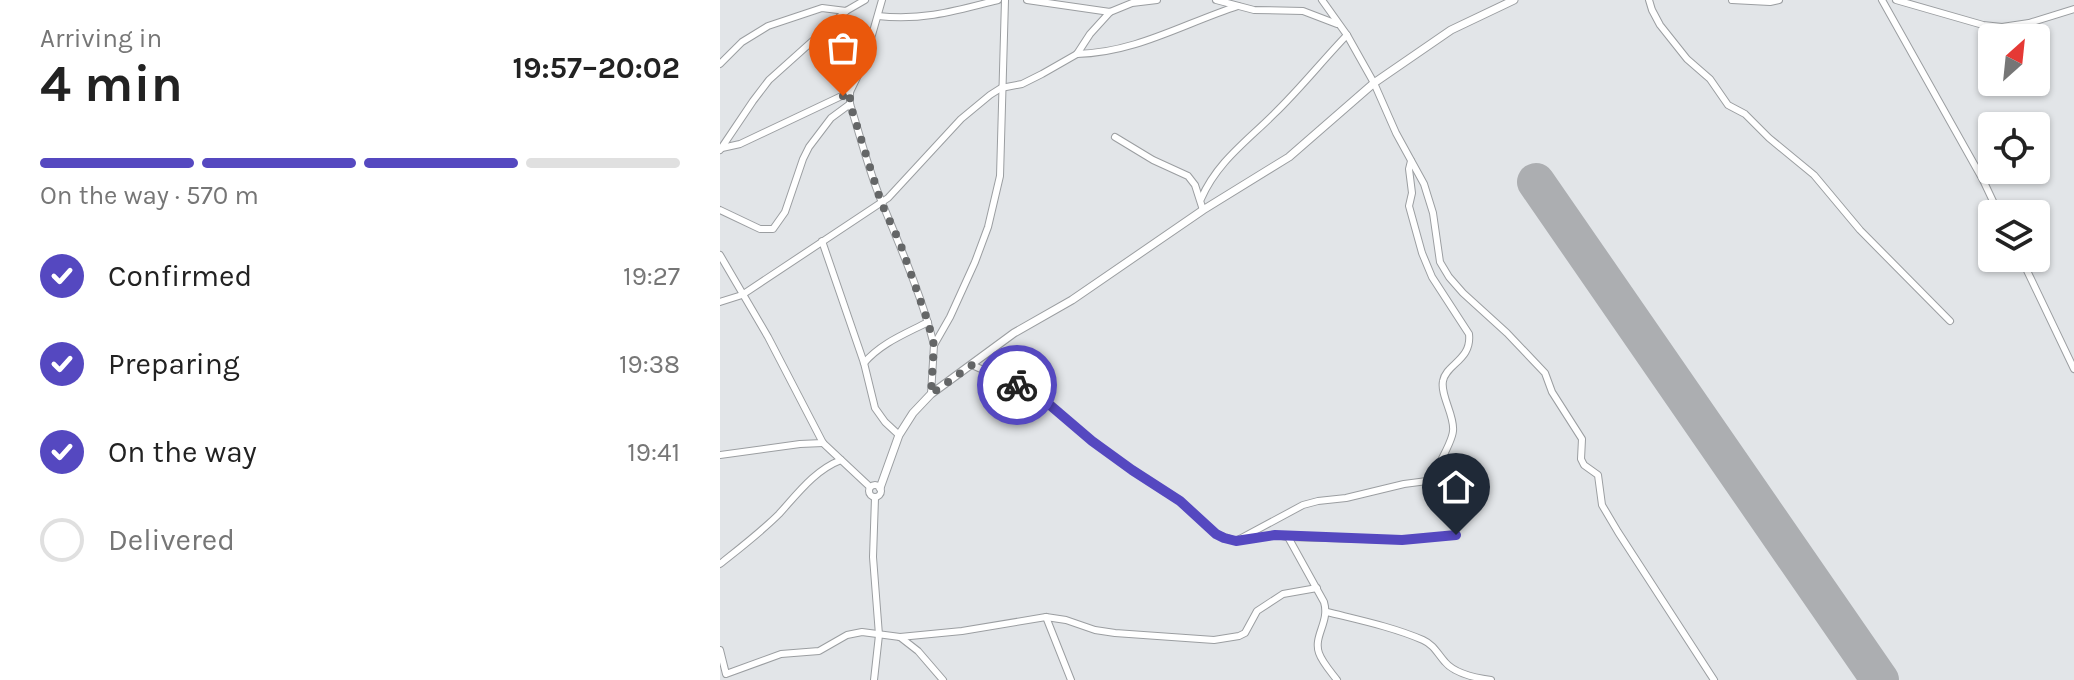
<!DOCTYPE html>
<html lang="en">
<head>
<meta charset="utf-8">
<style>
  :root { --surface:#fff; --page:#f6f6f6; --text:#222; --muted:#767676; --line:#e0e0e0; --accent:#5548c0 }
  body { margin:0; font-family:Karla,sans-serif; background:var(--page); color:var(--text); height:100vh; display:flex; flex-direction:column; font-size:30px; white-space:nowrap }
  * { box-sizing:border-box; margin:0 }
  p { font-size:26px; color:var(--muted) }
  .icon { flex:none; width:44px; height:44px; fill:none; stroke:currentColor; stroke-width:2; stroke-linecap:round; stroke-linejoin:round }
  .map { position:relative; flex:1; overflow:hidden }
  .panel { display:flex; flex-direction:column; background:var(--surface); width:720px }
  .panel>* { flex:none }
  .needle { width:52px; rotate:27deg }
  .controls { position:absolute; left:1258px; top:24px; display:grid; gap:16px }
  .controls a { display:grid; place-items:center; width:72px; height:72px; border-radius:8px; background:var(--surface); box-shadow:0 2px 6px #0004; font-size:40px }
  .pin { position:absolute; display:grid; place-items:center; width:68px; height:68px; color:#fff; margin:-82px -34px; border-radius:50% 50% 50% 0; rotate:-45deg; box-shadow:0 0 8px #0007 }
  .pin .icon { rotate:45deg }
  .courier { position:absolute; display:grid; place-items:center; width:80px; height:80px; margin:-40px; border:6px solid #5548c0; border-radius:50%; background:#fff; color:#222; box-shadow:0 2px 10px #0007 }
  .headline em { font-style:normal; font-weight:700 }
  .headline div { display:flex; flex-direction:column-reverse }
  .headline { display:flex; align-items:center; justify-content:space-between; height:136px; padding:0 40px }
  h1 { font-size:52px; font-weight:700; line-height:60px }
  .bar { display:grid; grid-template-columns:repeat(4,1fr); gap:12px 8px; align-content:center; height:96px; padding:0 40px }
  .bar i { height:10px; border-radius:6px; background:var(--line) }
  .bar .on { background:var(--accent) }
  .bar p { grid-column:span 4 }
  ol { padding:0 40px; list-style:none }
  li { display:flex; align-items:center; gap:24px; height:88px }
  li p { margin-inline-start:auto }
  li .icon { padding:8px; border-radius:50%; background:var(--accent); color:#fff; stroke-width:4 }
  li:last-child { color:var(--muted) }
  li i { width:44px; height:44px; border:4px solid var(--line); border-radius:50% }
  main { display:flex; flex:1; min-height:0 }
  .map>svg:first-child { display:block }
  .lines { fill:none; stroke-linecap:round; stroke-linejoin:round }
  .runway { stroke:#acaeb1; stroke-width:38 }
  .minor-casing { stroke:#9b9ea1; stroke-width:8 }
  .tertiary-casing { stroke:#9b9ea1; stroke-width:9 }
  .minor { stroke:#fff; stroke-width:6 }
  .tertiary { stroke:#fff; stroke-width:7 }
  .done { stroke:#646667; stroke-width:8; stroke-dasharray:0 14.4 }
  .route { stroke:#5548c0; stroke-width:10 }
</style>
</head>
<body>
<main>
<section class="panel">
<div class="headline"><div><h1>4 min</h1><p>Arriving in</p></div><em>19:57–20:02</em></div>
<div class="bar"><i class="on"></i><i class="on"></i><i class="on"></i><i></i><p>On the way · 570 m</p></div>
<ol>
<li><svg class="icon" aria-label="check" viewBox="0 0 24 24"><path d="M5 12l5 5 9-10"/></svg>Confirmed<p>19:27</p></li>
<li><svg class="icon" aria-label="check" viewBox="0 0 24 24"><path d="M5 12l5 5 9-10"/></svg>Preparing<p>19:38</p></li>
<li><svg class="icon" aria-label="check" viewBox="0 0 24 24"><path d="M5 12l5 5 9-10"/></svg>On the way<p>19:41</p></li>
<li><i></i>Delivered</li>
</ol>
</section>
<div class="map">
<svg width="1354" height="680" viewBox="0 0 1354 680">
  <rect width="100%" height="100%" fill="#e2e5e8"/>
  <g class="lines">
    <path class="runway" d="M816,182L1160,680"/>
    <g class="minor-casing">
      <g id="minor">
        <path d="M162,0L144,63L130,92V104C141,138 149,173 163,205C182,251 202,297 214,345"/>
        <path d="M307,0L390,12L412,3L437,0"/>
        <path d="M496,0L534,10L583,11L617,24"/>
        <path d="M602,0L627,35L654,83L676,133L704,184L713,213L720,262L729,277L743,293L787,333L825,373L832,392L862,439L861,459L864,465L878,475L882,505L898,532L994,680"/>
        <path d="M929,0L932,10L940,25L967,59L990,79L1008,105L1025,114L1049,138L1094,175L1140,230L1230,321"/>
        <path d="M1012,0L1050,2L1059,0"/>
        <path d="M1162,0L1263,180L1279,214"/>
        <path d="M1176,0L1263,25L1282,27L1309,23L1354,9"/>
        <path d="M158,16C202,21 235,11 278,0"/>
        <path d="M357,54C415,53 465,23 518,6"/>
        <path d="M0,64L22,42L48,26L102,8L126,11L145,0"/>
        <path d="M395,137L433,160L468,176L475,185L483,210"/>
        <path d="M2,148L20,144L130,92"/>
        <path d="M0,150L33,101L49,80L126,11"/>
        <path d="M481,199C497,162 527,141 554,114C580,89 602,61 627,35"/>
        <path d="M0,210L40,229H53L65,212L83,159L89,147L111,118L130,104"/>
        <path d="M102,241L144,363L155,408L165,422L179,435"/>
        <path d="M0,255L48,337L103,443L150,487"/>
        <path d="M1301,258L1354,369"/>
        <path d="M0,302L22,295L168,198L241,119L270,95L281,88L302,84L322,74L357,54L370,34L390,12"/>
        <path d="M144,363C161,343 185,334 208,322"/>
        <path d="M252,365L297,385L324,400L372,441L412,470L460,501L496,534L516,541L555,535L568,537L604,602C610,622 593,636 599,653C602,662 611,672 617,680"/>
        <path d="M211,394L214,345L230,317L255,262L268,227L280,176L285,0"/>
        <path d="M0,455L80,444L103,443"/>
        <circle cx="155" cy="491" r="6"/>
        <path d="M568,537L682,540L736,535"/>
        <path d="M516,541L583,505L598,501L626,498L684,484L707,481L712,477C718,465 732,443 733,431C735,416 720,395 723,381C726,364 752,360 749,334L712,277L702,253L689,206L692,193L689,169L691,161"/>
        <path d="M0,564C20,548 41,532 59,514C78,493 95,470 121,460"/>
        <path d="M607,612C639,620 673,627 703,640C714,645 717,653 725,662C735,674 756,678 771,680"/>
        <path d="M326,617L351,680"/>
        <path d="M180,637L242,631L326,617L346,620L375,630L395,633L494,640L519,636L525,633L537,611L563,594L597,588"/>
        <path d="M0,650L6,674L61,654L99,651L127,635L142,632L180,637L198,651L223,680"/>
        <path d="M154,680L159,635L153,557L155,498"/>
      </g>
    </g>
    <g class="tertiary-casing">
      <path id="tertiary" d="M160,488L179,435L193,413L211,394L294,333L352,300L483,210L569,157L654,83L731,30L794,0"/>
    </g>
    <use href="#minor" class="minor"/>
    <use href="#tertiary" class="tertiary"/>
  </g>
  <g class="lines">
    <path class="done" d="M123,96L130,92V104L161,202L180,243L208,322L214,345L211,394L252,365L297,385"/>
    <path class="route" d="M297,385L324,400L372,441L412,470L460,501L496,534L504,538L516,541L555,535L682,540L736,535"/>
  </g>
</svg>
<div class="controls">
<a><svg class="needle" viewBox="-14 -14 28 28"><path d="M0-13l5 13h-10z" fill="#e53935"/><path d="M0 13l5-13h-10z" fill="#767676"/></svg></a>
<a><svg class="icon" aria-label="locate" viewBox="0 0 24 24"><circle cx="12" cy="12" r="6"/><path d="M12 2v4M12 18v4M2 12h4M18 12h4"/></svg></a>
<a><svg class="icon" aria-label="layers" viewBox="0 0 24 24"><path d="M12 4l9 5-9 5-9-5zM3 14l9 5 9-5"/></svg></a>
</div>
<div class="pin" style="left:123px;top:96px;background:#ea580c"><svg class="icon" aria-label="bag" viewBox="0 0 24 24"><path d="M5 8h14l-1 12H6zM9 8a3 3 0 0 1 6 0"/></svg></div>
<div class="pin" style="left:736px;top:535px;background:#1f2937"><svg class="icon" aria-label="home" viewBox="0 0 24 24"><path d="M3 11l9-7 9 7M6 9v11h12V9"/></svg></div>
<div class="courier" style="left:297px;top:385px"><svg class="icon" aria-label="bike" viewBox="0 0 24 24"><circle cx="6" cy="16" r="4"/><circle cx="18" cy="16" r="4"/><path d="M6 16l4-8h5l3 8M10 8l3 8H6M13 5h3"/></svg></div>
</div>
</main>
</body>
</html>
